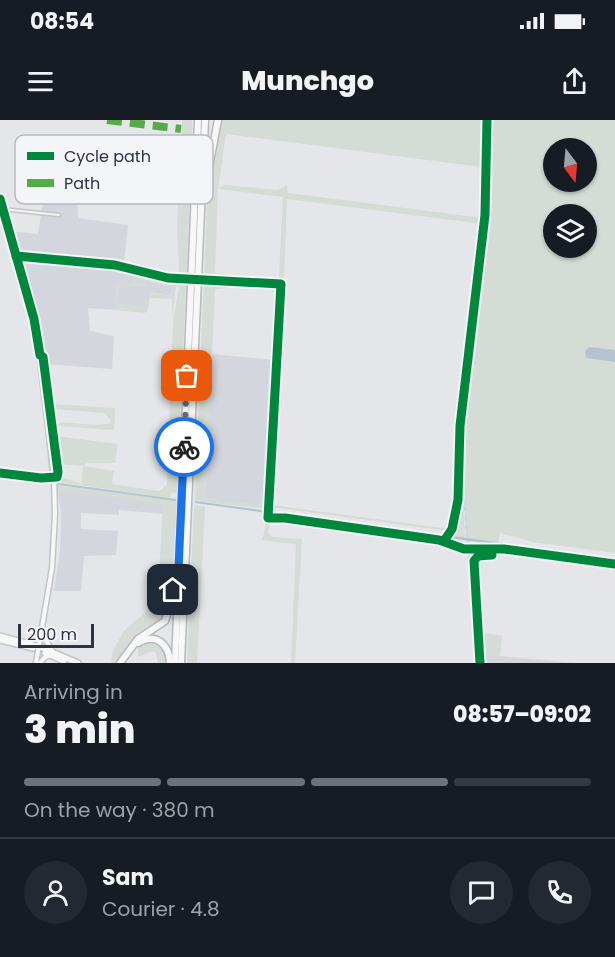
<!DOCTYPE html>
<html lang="en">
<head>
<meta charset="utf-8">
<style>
  :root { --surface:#171b24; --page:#242831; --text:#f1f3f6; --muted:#9ea1a6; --line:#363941; --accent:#6c727c }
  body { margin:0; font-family:Poppins,sans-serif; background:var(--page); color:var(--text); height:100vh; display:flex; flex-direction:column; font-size:22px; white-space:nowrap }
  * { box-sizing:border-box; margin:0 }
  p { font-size:20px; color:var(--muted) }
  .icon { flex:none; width:33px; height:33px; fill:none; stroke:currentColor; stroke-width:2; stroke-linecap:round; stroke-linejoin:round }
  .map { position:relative; height:543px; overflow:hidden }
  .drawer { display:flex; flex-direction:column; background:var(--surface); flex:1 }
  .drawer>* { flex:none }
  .needle { width:39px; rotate:164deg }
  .fabs { position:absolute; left:543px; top:18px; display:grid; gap:12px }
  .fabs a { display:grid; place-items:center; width:54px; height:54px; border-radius:50%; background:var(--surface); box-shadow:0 2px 4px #0004; font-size:30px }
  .scale { position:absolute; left:18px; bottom:15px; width:76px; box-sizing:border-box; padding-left:6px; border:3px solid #2c3441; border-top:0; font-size:16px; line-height:21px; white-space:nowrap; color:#2c3441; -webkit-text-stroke:4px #f3f5f8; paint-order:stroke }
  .pin { position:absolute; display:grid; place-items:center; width:51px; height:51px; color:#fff; margin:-26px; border-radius:12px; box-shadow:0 3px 9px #0006 }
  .courier { position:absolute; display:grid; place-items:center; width:60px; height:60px; margin:-30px; border:4px solid #1a73e8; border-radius:50%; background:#fff; color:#222; box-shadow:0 2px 8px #0007 }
  .head em { font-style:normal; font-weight:800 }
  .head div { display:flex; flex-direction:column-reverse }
  .head { display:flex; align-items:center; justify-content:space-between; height:102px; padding:0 24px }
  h1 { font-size:39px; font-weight:800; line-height:45px }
  .bar { display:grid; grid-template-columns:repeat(4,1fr); gap:9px 6px; align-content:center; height:72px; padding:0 24px }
  .bar i { height:8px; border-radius:4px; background:var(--line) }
  .bar .active { background:var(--accent) }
  .bar p { grid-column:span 4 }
  .line { display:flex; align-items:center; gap:15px; padding:0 24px; border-top:2px solid var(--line) }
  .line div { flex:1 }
  .round { display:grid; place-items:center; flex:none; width:63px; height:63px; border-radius:32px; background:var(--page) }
  .status { display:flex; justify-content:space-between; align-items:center; height:42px; padding:0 30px; background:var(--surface); direction:ltr }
  .status svg { height:16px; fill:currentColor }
  header { display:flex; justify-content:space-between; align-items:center; height:78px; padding:0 24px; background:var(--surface); font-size:27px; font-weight:800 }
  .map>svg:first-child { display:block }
  .built { fill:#d3d6dc }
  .green { fill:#d5dcd5; fill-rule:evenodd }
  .water { fill:#b5c3d1 }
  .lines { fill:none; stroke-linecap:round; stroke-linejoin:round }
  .street-casing { stroke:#c2c4c7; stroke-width:5 }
  .secondary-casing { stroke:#c2c4c7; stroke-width:7 }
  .primary-casing { stroke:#c1c3c6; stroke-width:8 }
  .highway-casing { stroke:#b7b9bd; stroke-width:9 }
  .street { stroke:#f4f4f6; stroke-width:2 }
  .secondary { stroke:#f7f7f8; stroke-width:4 }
  .primary { stroke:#f7f7f8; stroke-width:5 }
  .highway { stroke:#f7f7f8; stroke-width:6 }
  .rail { stroke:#cdcfd1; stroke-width:1.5; stroke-dasharray:3 6; stroke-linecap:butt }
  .quiet { stroke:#54ac46; stroke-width:8; stroke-dasharray:15 8; stroke-linecap:butt }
  .cycleway-casing { stroke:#f3f5f8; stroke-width:13 }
  .cycleway { stroke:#00873e; stroke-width:9 }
  .done { stroke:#6c727c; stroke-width:6; stroke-dasharray:0 10.8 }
  .route { stroke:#1a73e8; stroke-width:8 }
  .key { fill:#f3f5f8; stroke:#b7bbc1; stroke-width:1.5 }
  .key-label { font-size:16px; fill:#2c3441 }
</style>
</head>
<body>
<div class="status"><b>08:54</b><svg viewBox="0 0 49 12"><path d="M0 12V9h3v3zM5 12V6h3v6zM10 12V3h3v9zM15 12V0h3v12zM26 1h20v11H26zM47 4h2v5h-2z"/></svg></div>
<header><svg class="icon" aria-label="menu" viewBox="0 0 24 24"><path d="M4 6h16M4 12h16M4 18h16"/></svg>Munchgo<svg class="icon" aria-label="share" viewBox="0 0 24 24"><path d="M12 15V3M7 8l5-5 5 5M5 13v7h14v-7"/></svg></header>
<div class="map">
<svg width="615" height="543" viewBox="0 0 615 543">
  <rect width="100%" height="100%" fill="#e4e6e9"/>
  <g class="built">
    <path d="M490,0H493L494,9L490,108L469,279L465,336L478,543H474L461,336L488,88Z"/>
    <path d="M44,76L77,80L78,98L128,105L124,144L134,145L143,161L173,166L172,176L151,172L147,192L88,188L90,211L114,216L112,249L45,244L39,241L35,196L10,111L38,114Z"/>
    <path d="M211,234L276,240L267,386L205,379Z"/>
    <path d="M71,371L163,384V394L119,390V395L81,393V409L118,411L116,435L84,436L81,471H54L60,432L61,394L58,373Z"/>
    <path d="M482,534L500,536L574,543H483Z"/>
  </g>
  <g class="green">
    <path d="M182,0H192V27L177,373L171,372L170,378L58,362L61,357L82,364L83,346L58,344L55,316L118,324L115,343H87L83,346L114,351L112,364L159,371L167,365L173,200L180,161L177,109Z"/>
    <path d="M220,0H488L489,48L226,14L218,69L215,153L276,161L279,157L283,77L219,69L224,65L277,70L287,65L288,73L483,98V104L287,79L281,239L279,243L272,385L450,409L448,411L271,387L270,396L273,397L435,418L441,423L270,400L268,412L272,417L302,419L295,543H291L296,424L261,420L264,414L267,389L195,381V378L207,84ZM257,166H277L279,169L266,386L205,378L215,169Z"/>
    <path d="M493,0H615V433L533,422L500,413L498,423L469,419C449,281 498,139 493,0ZM554,28H586V62H554ZM554,94H586V128H554Z"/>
    <path d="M121,148L134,151L136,161L149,165L145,193L116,190V166L119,162L134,163L132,153ZM119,166L149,167L145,186L117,184Z"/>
    <path d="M138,153L177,161L172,197V179L150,178L151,173L171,176L173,166L138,160Z"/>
    <path d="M39,246L51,345L49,358L51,362L0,355V348L49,353Z"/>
    <path d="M467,249L461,336L465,418L449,416C466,390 459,336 461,305C462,286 465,268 467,249Z"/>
    <path d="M52,284L115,288L114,310L57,306L58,303C75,301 93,308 110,303L111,300L104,293L53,289Z"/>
    <path d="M58,365L177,381L171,475L165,497L116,543H111L113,530L124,511L150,488L159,455L163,385L71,371L58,373Z"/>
    <path d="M194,385L205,387L197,543H187Z"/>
    <path d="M480,512L502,516L500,536L482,534Z"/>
    <path d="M148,520L163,525L169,543H158L156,533L151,531L138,537V525Z"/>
  </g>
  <g class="water">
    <path d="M589,227L615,230V242L586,238L585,231Z"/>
    <path d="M0,355L176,379V381L0,357Z"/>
    <path d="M195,381L615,438V441L195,383Z"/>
  </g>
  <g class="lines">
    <g class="street-casing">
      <g id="street">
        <path d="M2,89L59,95"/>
        <path d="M16,136L90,143"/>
      </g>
    </g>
    <g class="secondary-casing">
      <g id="secondary">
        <path d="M0,79L36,207L54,357L55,394L52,448L36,543"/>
        <path d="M42,514L52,530"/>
        <path d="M28,523L42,514"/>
        <path d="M40,543L45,537L51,535"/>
      </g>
    </g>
    <g class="primary-casing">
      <g id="primary">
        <path d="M0,516L40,527L78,543"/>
        <path d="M0,520L33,528"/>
        <path d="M45,533L64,541"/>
      </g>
    </g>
    <g class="highway-casing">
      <g id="highway">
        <path d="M205,68L218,0"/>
        <path d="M138,523C156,512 169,524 170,543"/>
        <path d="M120,543L138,519L165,501L176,464"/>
        <path d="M175,543L198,0"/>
        <path d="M181,543L205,0"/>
      </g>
    </g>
    <use href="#street" class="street"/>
    <use href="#secondary" class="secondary"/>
    <use href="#primary" class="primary"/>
    <use href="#highway" class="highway"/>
    <path class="rail" d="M477,543C472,468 461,392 465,316C470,210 495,107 492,0"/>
    <path class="quiet" d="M107,0L181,9"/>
    <g class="cycleway-casing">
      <g id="cycleway">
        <path d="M0,79L34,199L40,235L43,237L58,352L57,357L41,358L0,353"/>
        <path d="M16,136L115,145L168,158L281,164L268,398H285L439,420L464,429H504L615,444"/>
        <path d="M444,421L452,409L458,380L460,306L485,95L487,0"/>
        <path d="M480,543L474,441L478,436L492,435"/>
      </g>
    </g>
    <use href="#cycleway" class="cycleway"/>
  </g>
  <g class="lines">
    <path class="done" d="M184,327L187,256"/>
    <path class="route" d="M173,470L178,460L184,327"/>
  </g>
  <rect x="15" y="15" width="198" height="69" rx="9" class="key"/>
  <rect x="27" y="32" width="27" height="8" fill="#00873e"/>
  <rect x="27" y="59" width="27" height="8" fill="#54ac46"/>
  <g class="key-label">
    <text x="64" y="42">Cycle path</text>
    <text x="64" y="69">Path</text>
  </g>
</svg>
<div class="fabs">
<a><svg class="needle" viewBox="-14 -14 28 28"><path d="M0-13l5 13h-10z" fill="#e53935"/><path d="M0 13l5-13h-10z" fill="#9ea1a6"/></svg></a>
<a><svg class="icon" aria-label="layers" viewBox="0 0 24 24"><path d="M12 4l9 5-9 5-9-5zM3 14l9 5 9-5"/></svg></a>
</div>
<div class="scale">200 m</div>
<div class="pin" style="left:187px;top:256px;background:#ea580c"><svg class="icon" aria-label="bag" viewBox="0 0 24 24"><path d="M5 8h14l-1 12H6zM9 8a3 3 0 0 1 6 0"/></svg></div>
<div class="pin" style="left:173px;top:470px;background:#1f2937"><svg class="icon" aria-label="home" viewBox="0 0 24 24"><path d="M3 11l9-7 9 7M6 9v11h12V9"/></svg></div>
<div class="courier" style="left:184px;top:327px"><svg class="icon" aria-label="bike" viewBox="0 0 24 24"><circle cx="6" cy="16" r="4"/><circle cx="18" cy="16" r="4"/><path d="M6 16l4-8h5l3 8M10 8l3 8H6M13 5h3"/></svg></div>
</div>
<section class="drawer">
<div class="head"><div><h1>3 min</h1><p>Arriving in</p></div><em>08:57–09:02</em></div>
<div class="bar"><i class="active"></i><i class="active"></i><i class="active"></i><i></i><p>On the way · 380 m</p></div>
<div class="line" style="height:108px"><a class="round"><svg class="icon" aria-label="person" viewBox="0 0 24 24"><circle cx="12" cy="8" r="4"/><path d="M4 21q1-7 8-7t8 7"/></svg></a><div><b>Sam</b><p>Courier · 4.8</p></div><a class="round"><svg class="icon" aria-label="chat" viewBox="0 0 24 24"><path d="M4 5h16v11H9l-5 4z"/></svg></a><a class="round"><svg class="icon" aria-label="phone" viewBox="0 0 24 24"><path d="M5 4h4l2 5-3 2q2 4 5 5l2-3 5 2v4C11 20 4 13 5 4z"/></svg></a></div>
</section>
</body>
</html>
